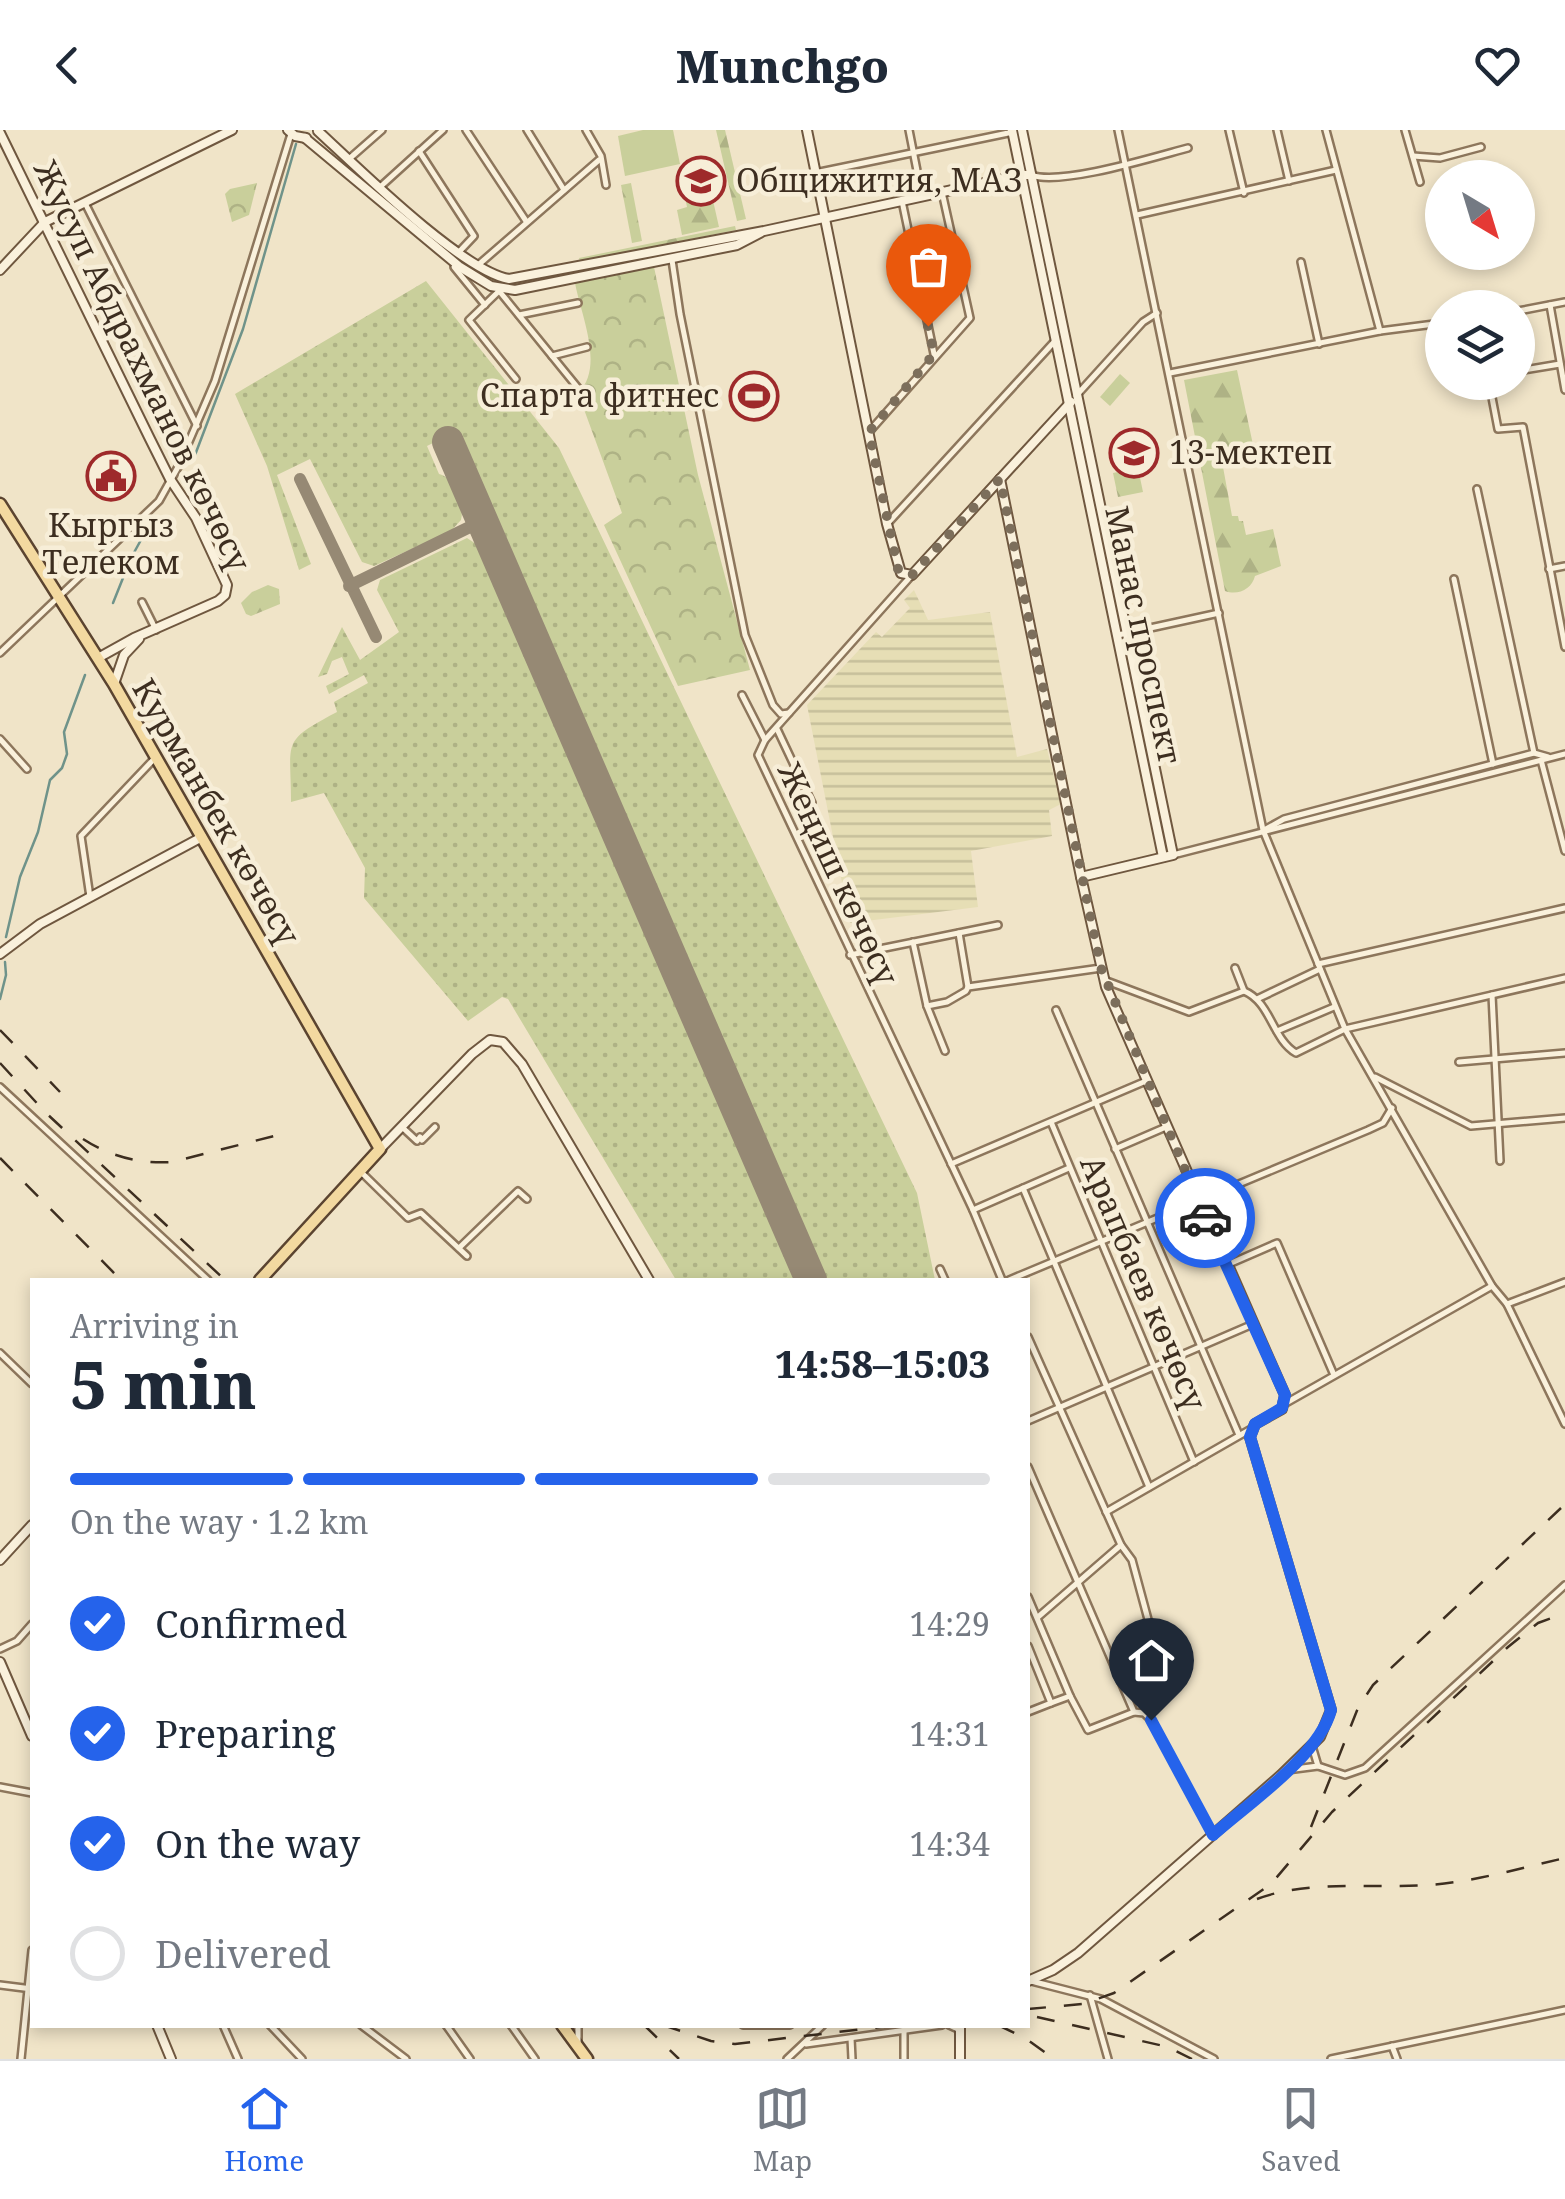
<!DOCTYPE html>
<html lang="en">
<head>
<meta charset="utf-8">
<style>
  :root { --surface:#fff; --page:#f2f2f3; --text:#1f2937; --muted:#747a83; --line:#e0e1e3; --accent:#2563eb }
  body { margin:0; font-family:"Noto Serif",serif; background:var(--page); color:var(--text); height:100vh; display:flex; flex-direction:column; font-size:38px; white-space:nowrap }
  * { box-sizing:border-box; margin:0 }
  p { font-size:32px; color:var(--muted) }
  .icon { flex:none; width:55px; height:55px; fill:none; stroke:currentColor; stroke-width:2; stroke-linecap:round; stroke-linejoin:round }
  .map { position:relative; flex:1; overflow:hidden }
  .side { position:absolute; left:30px; top:1148px; width:1000px; height:750px; display:flex; flex-direction:column; background:var(--surface); border-radius:0px; box-shadow:0 5px 15px #0003 }
  .side>* { flex:none }
  .needle { width:65px; rotate:142deg }
  .fabs { position:absolute; left:1425px; top:30px; display:grid; gap:20px }
  .fabs a { display:grid; place-items:center; width:110px; height:110px; border-radius:50%; background:var(--surface); box-shadow:0 5px 15px #0003; font-size:50px }
  .pin { position:absolute; display:grid; place-items:center; width:85px; height:85px; color:#fff; margin:-102px -42px; border-radius:50% 50% 50% 0; rotate:-45deg; box-shadow:0 0 10px #0007 }
  .pin .icon { rotate:45deg }
  .courier { position:absolute; display:grid; place-items:center; width:100px; height:100px; margin:-50px; border:8px solid #2563eb; border-radius:50%; background:#fff; color:#222; box-shadow:0 2px 12px #0007 }
  .summary em { font-style:normal; font-weight:800 }
  .summary div { display:flex; flex-direction:column-reverse }
  .summary { display:flex; align-items:center; justify-content:space-between; height:170px; padding:0 40px }
  h1 { font-size:65px; font-weight:800; line-height:75px }
  .bar { display:grid; grid-template-columns:repeat(4,1fr); gap:15px 10px; align-content:center; height:120px; padding:0 40px }
  .bar i { height:12px; border-radius:8px; background:var(--line) }
  .bar .current { background:var(--accent) }
  .bar p { grid-column:span 4 }
  ol { padding:0 40px; list-style:none }
  li { display:flex; align-items:center; gap:30px; height:110px }
  li p { margin-inline-start:auto }
  li .icon { padding:10px; border-radius:50%; background:var(--accent); color:#fff; stroke-width:4 }
  li:last-child { color:var(--muted) }
  li i { width:55px; height:55px; border:5px solid var(--line); border-radius:50% }
  header { display:flex; justify-content:space-between; align-items:center; height:130px; padding:0 40px; background:var(--surface); font-size:45px; font-weight:800 }
  .menu { display:flex; justify-content:space-around; align-items:center; height:140px; border-top:2px solid var(--line); background:var(--surface); font-size:28px; color:var(--muted) }
  .menu a { display:grid; justify-items:center; gap:5px }
  .menu .current { color:var(--accent) }
  .map>svg:first-child { display:block }
  .farmland { fill:url(#farmland-rules) }
  .grass { fill:url(#grass-dots) }
  .forest { fill:url(#forest-firs) }
  .park { fill:url(#park-crowns) }
  .pitch { fill:#c9cf9b }
  .lines { fill:none; stroke-linecap:round; stroke-linejoin:round }
  .stream { stroke:#6f938a; stroke-width:2.5 }
  .taxiway { stroke:#968974; stroke-width:12 }
  .runway { stroke:#968974; stroke-width:32 }
  .street-casing { stroke:#8d765c; stroke-width:10 }
  .secondary-casing { stroke:#6f573f; stroke-width:12 }
  .primary-casing { stroke:#5b4430; stroke-width:15 }
  .street { stroke:#faf1dc; stroke-width:5 }
  .secondary { stroke:#faf1dc; stroke-width:8 }
  .primary { stroke:#f3d9a0; stroke-width:10 }
  .rail { stroke:#3d2e20; stroke-width:2.5; stroke-dasharray:18 18; stroke-linecap:butt }
  .done { stroke:#7c6e5b; stroke-width:10; stroke-dasharray:0 18 }
  .route { stroke:#2563eb; stroke-width:12 }
  .labels { text-anchor:middle; stroke-width:9; stroke-linejoin:round; paint-order:stroke }
  .poi-label { font-size:32px; fill:#3d2e20; stroke:#f7eed8; text-anchor:start }
  .street-label { font-size:32px; fill:#3d2e20; stroke:#f7eed8 }
</style>
</head>
<body>
<header><svg class="icon" aria-label="back" viewBox="0 0 24 24"><path d="M15 5l-7 7 7 7"/></svg>Munchgo<svg class="icon" aria-label="heart" viewBox="0 0 24 24"><path d="M12 20l-8-8c-3-5 5-10 8-4 3-6 11-1 8 4z"/></svg></header>
<div class="map">
<svg width="1565" height="1929" viewBox="0 0 1565 1929">
  <defs>
    <pattern id="farmland-rules" width="6" height="5" patternUnits="userSpaceOnUse" patternTransform="scale(2.5)"><rect width="6" height="5" fill="#e6deb5"/><path d="M0 2.5h6" fill="none" stroke="#c6bf9b"/></pattern>
    <pattern id="grass-dots" width="8" height="8" patternUnits="userSpaceOnUse" patternTransform="scale(2.5)"><rect width="8" height="8" fill="#c9cf9b"/><path d="M2 2h.1M6 6h.1" fill="none" stroke="#aeb285" stroke-width="1.8" stroke-linecap="round"/></pattern>
    <pattern id="forest-firs" width="22" height="20" patternUnits="userSpaceOnUse" patternTransform="scale(2.5)"><rect width="22" height="20" fill="#c9cf9b"/><path d="M5 1l3.5 6h-7zM16 11l3.5 6h-7z" fill="#aeb285"/></pattern>
    <pattern id="park-crowns" width="20" height="18" patternUnits="userSpaceOnUse" patternTransform="scale(2.5)"><rect width="20" height="18" fill="#c9cf9b"/><path d="M2 6a3 3 0 1 1 6 0M12 15a3 3 0 1 1 6 0" fill="none" stroke="#aeb285"/></pattern>
  </defs>
  <rect width="100%" height="100%" fill="#f0e4c8"/>
  <path class="farmland" d="M914,460L928,490L990,482L1017,627L1047,619L1061,674L1049,680L1052,706L971,721L978,777L850,793L807,575L876,502L882,507L910,478L904,470Z"/>
  <g class="grass">
    <path d="M426,151L559,318L917,1063L935,1150H824L457,300L433,310V313L427,316L439,344C455,348 465,375 461,390L451,401L374,436L362,432L310,329L277,345L311,434L299,440L267,336L235,264Z"/>
    <path d="M467,408L479,416L798,1150H676L508,869L502,867L468,891L364,768L365,738L324,663L291,672C291,610 280,612 337,582L334,572L368,553L364,545L329,564L326,556L349,544L342,527L332,531L327,544L318,547L342,497L360,530L399,502L377,460L380,450Z"/>
  </g>
  <g class="forest">
    <path d="M716,0H725L746,89L737,91Z"/>
    <path d="M631,53L642,111L632,113L621,55Z"/>
    <path d="M381,61C408,85 467,144 501,151C524,156 556,144 579,140L582,143C558,148 529,158 505,156C471,153 405,87 379,63Z"/>
    <path d="M712,66L719,97L682,105L677,80L687,77L686,72Z"/>
    <path d="M735,96L736,100L580,131L579,128Z"/>
    <path d="M1237,240L1255,324L1253,328L1223,337L1232,386H1238L1239,391H1243L1246,405L1273,399L1281,436L1255,446C1252,459 1238,466 1225,461L1184,250Z"/>
    <path d="M1138,338L1143,362L1118,367L1113,343Z"/>
    <path d="M268,455L279,459L280,474L251,486L246,484L241,473L252,462Z"/>
  </g>
  <g class="park">
    <path d="M257,53L249,85L232,92L225,64L230,59Z"/>
    <path d="M654,137L698,345L750,540L678,556L604,395L622,383L578,263C605,238 581,185 575,153Z"/>
  </g>
  <g class="pitch">
    <path d="M643,0H673L680,34L625,46L618,6Z"/>
    <path d="M1120,244L1130,253L1110,276L1100,267Z"/>
  </g>
  <g class="lines">
    <g class="stream">
      <path d="M195,325L243,199L296,14"/>
      <path d="M113,473L131,428L147,399"/>
      <path d="M6,807L20,747L38,702L50,650L62,638L67,624L64,602L85,545"/>
      <path d="M0,869L6,845L5,832"/>
    </g>
    <g class="taxiway">
      <path d="M300,349L376,507"/>
      <path d="M349,456L482,391"/>
    </g>
    <path class="runway" d="M448,312L811,1150"/>
    <g class="street-casing">
      <g id="street">
        <path d="M466,0L526,91"/>
        <path d="M527,0L564,60"/>
        <path d="M586,0L601,26L606,55"/>
        <path d="M909,0L922,66"/>
        <path d="M1118,0L1263,700L1345,899L1492,1156L1507,1174L1565,1294"/>
        <path d="M1229,0L1244,63"/>
        <path d="M1277,0L1289,51"/>
        <path d="M1326,0L1380,201"/>
        <path d="M1405,0L1420,52"/>
        <path d="M419,21L474,106L458,123"/>
        <path d="M1413,26L1440,28L1481,17"/>
        <path d="M349,29L382,0"/>
        <path d="M815,43L1013,2"/>
        <path d="M1031,45C1061,56 1154,27 1188,18"/>
        <path d="M379,58L443,0"/>
        <path d="M902,71L934,224"/>
        <path d="M85,73L197,296"/>
        <path d="M1137,85L1336,40"/>
        <path d="M672,130L680,184L745,505L773,575L781,584L789,583"/>
        <path d="M1301,132L1319,214"/>
        <path d="M477,136L599,30"/>
        <path d="M454,137L485,175"/>
        <path d="M499,161L469,190L516,249"/>
        <path d="M500,162L578,258"/>
        <path d="M1550,175L1565,260"/>
        <path d="M1518,181L1565,172"/>
        <path d="M519,185L578,173"/>
        <path d="M552,226L587,217"/>
        <path d="M1518,241L1560,234"/>
        <path d="M1170,243L1380,201L1442,193"/>
        <path d="M1489,252L1498,299L1523,297L1565,517"/>
        <path d="M1076,266L1143,192L1157,183"/>
        <path d="M869,302L970,188L942,62"/>
        <path d="M1477,359L1534,623"/>
        <path d="M887,394L1054,212"/>
        <path d="M1549,439L1565,436"/>
        <path d="M911,446L765,610L758,625L973,1080L1002,1150"/>
        <path d="M1454,449L1493,634"/>
        <path d="M142,472L156,500"/>
        <path d="M1118,505L1219,483"/>
        <path d="M0,523L159,371L178,337L215,251L291,4"/>
        <path d="M742,565L765,610"/>
        <path d="M777,599L812,673"/>
        <path d="M0,609L27,639"/>
        <path d="M1541,630L1565,721"/>
        <path d="M1266,699L1284,689L1534,623L1548,627"/>
        <path d="M1173,725L1565,624"/>
        <path d="M90,767L81,706L154,629"/>
        <path d="M959,803L968,857"/>
        <path d="M913,812L927,876"/>
        <path d="M850,825L998,795"/>
        <path d="M1318,834L1565,778"/>
        <path d="M1235,838L1244,861"/>
        <path d="M1104,850L1189,882L1244,861C1271,872 1272,909 1296,923L1345,899L1565,848"/>
        <path d="M1492,865L1500,1031"/>
        <path d="M1257,869L1320,839"/>
        <path d="M1056,880L1239,1305"/>
        <path d="M1277,901L1334,877"/>
        <path d="M945,921L927,876L947,872L966,861L968,857L1101,838"/>
        <path d="M1459,932L1565,923"/>
        <path d="M1375,947L1471,996L1565,988"/>
        <path d="M0,957L208,1150"/>
        <path d="M1051,992L1194,1332"/>
        <path d="M402,997L417,1011L420,1007L422,1010L435,997"/>
        <path d="M1115,1019L1166,997"/>
        <path d="M951,1034L1146,951"/>
        <path d="M360,1041L408,1088L421,1083L467,1126"/>
        <path d="M1023,1058L1149,1357"/>
        <path d="M973,1080L1069,1038"/>
        <path d="M459,1118L518,1061L527,1069"/>
        <path d="M1229,1134L1277,1113L1334,1245"/>
        <path d="M940,1139L945,1150"/>
        <path d="M1009,1150L1368,1000L1383,993L1392,978"/>
        <path d="M1507,1174L1565,1152"/>
        <path d="M1028,1207L1121,1415L1132,1430L1160,1534"/>
        <path d="M0,1223L32,1254"/>
        <path d="M1286,1273L1492,1156"/>
        <path d="M1028,1291L1253,1194"/>
        <path d="M1028,1337L1134,1582L1144,1583L1151,1590L1213,1705"/>
        <path d="M1106,1382L1251,1299"/>
        <path d="M1028,1467L1070,1566L1051,1573"/>
        <path d="M1038,1487L1121,1415"/>
        <path d="M1028,1516L1051,1573L1028,1582"/>
        <path d="M0,1519L17,1511L32,1494"/>
        <path d="M1070,1566L1088,1600L1134,1582"/>
        <path d="M1318,1636L1345,1645L1365,1638L1565,1455"/>
        <path d="M1287,1640L1318,1636L1312,1616"/>
        <path d="M0,1657L32,1663"/>
        <path d="M1031,1851L1101,1869L1214,1929"/>
        <path d="M0,1855L32,1859"/>
        <path d="M1090,1865L1108,1929"/>
        <path d="M223,1895L238,1929"/>
        <path d="M270,1895L302,1929"/>
        <path d="M361,1895L406,1929"/>
        <path d="M446,1895L470,1929"/>
        <path d="M511,1895L535,1929"/>
        <path d="M578,1895V1914"/>
        <path d="M743,1895H790"/>
        <path d="M949,1895L960,1900"/>
        <path d="M904,1902V1929"/>
        <path d="M851,1908L852,1929"/>
        <path d="M806,1914L942,1895"/>
        <path d="M1392,1916L1397,1929"/>
        <path d="M21,1929L32,1820"/>
        <path d="M787,1929L823,1895"/>
        <path d="M1331,1929L1565,1880"/>
      </g>
    </g>
    <g class="secondary-casing">
      <g id="secondary">
        <path d="M288,0L295,6L306,8"/>
        <path d="M807,0L887,394L901,443L912,445L1071,272"/>
        <path d="M1012,0L1163,727"/>
        <path d="M1022,0L1173,725L1081,747"/>
        <path d="M318,1C357,37 462,141 509,149L764,101L1021,45H1031"/>
        <path d="M0,3L150,309L170,349L196,388L227,455L225,465L218,471L134,508L98,528"/>
        <path d="M305,8L460,137L491,156L515,160L737,115L760,103"/>
        <path d="M0,140L45,92L232,0"/>
        <path d="M1000,349L1081,747L1106,857L1285,1265L1282,1279L1255,1294L1250,1307L1331,1580L1320,1607L1281,1645L1078,1823L1053,1840L1028,1851"/>
        <path d="M114,554L124,525L139,509"/>
        <path d="M0,824L40,794L202,707"/>
        <path d="M380,1019L472,924L490,910L503,912L522,934L649,1150"/>
        <path d="M0,1430L32,1395"/>
        <path d="M0,1532L32,1606"/>
        <path d="M157,1895L171,1929"/>
        <path d="M960,1929V1895"/>
      </g>
    </g>
    <g class="primary-casing">
      <g id="primary">
        <path d="M0,374L114,554L380,1019L260,1150"/>
        <path d="M562,1895L587,1929"/>
      </g>
    </g>
    <use href="#street" class="street"/>
    <use href="#secondary" class="secondary"/>
    <use href="#primary" class="primary"/>
    <g class="rail">
      <path d="M0,900L60,962"/>
      <path d="M0,933L45,982L225,1150"/>
      <path d="M83,1009C111,1027 140,1034 172,1032L278,1005"/>
      <path d="M0,1028L121,1150"/>
      <path d="M1311,1697L1358,1578L1373,1555L1561,1378"/>
      <path d="M1257,1769C1311,1749 1372,1759 1428,1755C1474,1752 1520,1738 1565,1728"/>
      <path d="M1028,1879L1083,1874L1114,1863L1271,1754L1332,1682L1508,1517L1538,1493L1565,1483"/>
      <path d="M1037,1887L1168,1917L1192,1929"/>
      <path d="M644,1895L679,1929"/>
      <path d="M663,1895L711,1911L735,1914L898,1895"/>
      <path d="M998,1895L1025,1908L1054,1929"/>
    </g>
  </g>
  <g class="lines">
    <path class="done" d="M928,196L934,224L869,302L898,439L906,446L912,445L1000,349L1101,838L1205,1088"/>
    <path class="route" d="M1151,1590L1213,1705C1249,1673 1319,1626 1331,1580L1250,1307L1255,1294L1282,1278L1285,1265L1205,1088"/>
  </g>
  <defs>
    <g id="university-ring" transform="scale(2.5)"><circle r="9.5" fill="#f7eed8" stroke="#9e2a2b" stroke-width="1.5"/><path d="M0-5L7-2L0 1L-7-2ZM-4 1L0 2.5L4 1V4Q0 6-4 4Z" fill="#9e2a2b"/></g>
    <g id="stadium-ring" transform="scale(2.5)"><circle r="9.5" fill="#f7eed8" stroke="#9e2a2b" stroke-width="1.5"/><path d="M0-5a6.5 5 0 1 0 0 10a6.5 5 0 1 0 0-10ZM-3.5-1.8h7v3.6h-7Z" fill="#9e2a2b"/></g>
    <g id="civic-ring" transform="scale(2.5)"><circle r="9.5" fill="#f7eed8" stroke="#9e2a2b" stroke-width="1.5"/><path d="M-.6-6.5H3V-4.5H.6V-3L4-1V1h2V6H-6V1h2V-1L-.6-3ZM-1.2 2.5V6h2.4V2.5Z" fill="#9e2a2b"/></g>
  </defs>
  <g fill-rule="evenodd">
    <use href="#university-ring" x="701" y="51"/>
    <use href="#stadium-ring" x="754" y="266"/>
    <use href="#university-ring" x="1134" y="323"/>
    <use href="#civic-ring" x="111" y="346"/>
  </g>
  <g class="labels">
    <g class="poi-label">
      <text x="736" y="62">Общижития, МАЗ</text>
      <text x="719" y="277" text-anchor="end">Спарта фитнес</text>
      <text x="1169" y="334">13-мектеп</text>
      <text x="111" y="407" text-anchor="middle">Кыргыз<tspan x="111" dy="37">Телеком</tspan></text>
    </g>
    <g class="street-label">
      <text transform="translate(142 236) rotate(64)" y="11">Жусуп Абдрахманов көчөсү</text>
      <text transform="translate(1143 505) rotate(78)" y="11">Манас проспект</text>
      <text transform="translate(216 682) rotate(60)" y="11">Курманбек көчөсү</text>
      <text transform="translate(838 744) rotate(65)" y="11">Жеңиш көчөсү</text>
      <text transform="translate(1143 1153) rotate(67)" y="11">Арапбаев көчөсү</text>
    </g>
  </g>
</svg>
<div class="fabs">
<a><svg class="needle" viewBox="-14 -14 28 28"><path d="M0-13l5 13h-10z" fill="#e53935"/><path d="M0 13l5-13h-10z" fill="#747a83"/></svg></a>
<a><svg class="icon" aria-label="layers" viewBox="0 0 24 24"><path d="M12 4l9 5-9 5-9-5zM3 14l9 5 9-5"/></svg></a>
</div>
<div class="pin" style="left:928px;top:196px;background:#ea580c"><svg class="icon" aria-label="bag" viewBox="0 0 24 24"><path d="M5 8h14l-1 12H6zM9 8a3 3 0 0 1 6 0"/></svg></div>
<div class="pin" style="left:1151px;top:1590px;background:#1f2937"><svg class="icon" aria-label="home" viewBox="0 0 24 24"><path d="M3 11l9-7 9 7M6 9v11h12V9"/></svg></div>
<div class="courier" style="left:1205px;top:1088px"><svg class="icon" aria-label="car" viewBox="0 0 24 24"><path d="M5 17H2v-5l4-1 3-4h7l3 4 3 1v5h-3M9 17h6M6 11h13"/><circle cx="7" cy="17" r="2"/><circle cx="17" cy="17" r="2"/></svg></div>
<section class="side">
<div class="summary"><div><h1>5 min</h1><p>Arriving in</p></div><em>14:58–15:03</em></div>
<div class="bar"><i class="current"></i><i class="current"></i><i class="current"></i><i></i><p>On the way · 1.2 km</p></div>
<ol>
<li><svg class="icon" aria-label="check" viewBox="0 0 24 24"><path d="M5 12l5 5 9-10"/></svg>Confirmed<p>14:29</p></li>
<li><svg class="icon" aria-label="check" viewBox="0 0 24 24"><path d="M5 12l5 5 9-10"/></svg>Preparing<p>14:31</p></li>
<li><svg class="icon" aria-label="check" viewBox="0 0 24 24"><path d="M5 12l5 5 9-10"/></svg>On the way<p>14:34</p></li>
<li><i></i>Delivered</li>
</ol>
</section>
</div>
<nav class="menu">
<a class="current"><svg class="icon" aria-label="home" viewBox="0 0 24 24"><path d="M3 11l9-7 9 7M6 9v11h12V9"/></svg>Home</a>
<a><svg class="icon" aria-label="map" viewBox="0 0 24 24"><path d="M3 6l6-2 6 2 6-2v14l-6 2-6-2-6 2zM9 4v14M15 6v14"/></svg>Map</a>
<a><svg class="icon" aria-label="saved" viewBox="0 0 24 24"><path d="M7 4h10v16l-5-4-5 4z"/></svg>Saved</a>
</nav>
</body>
</html>
